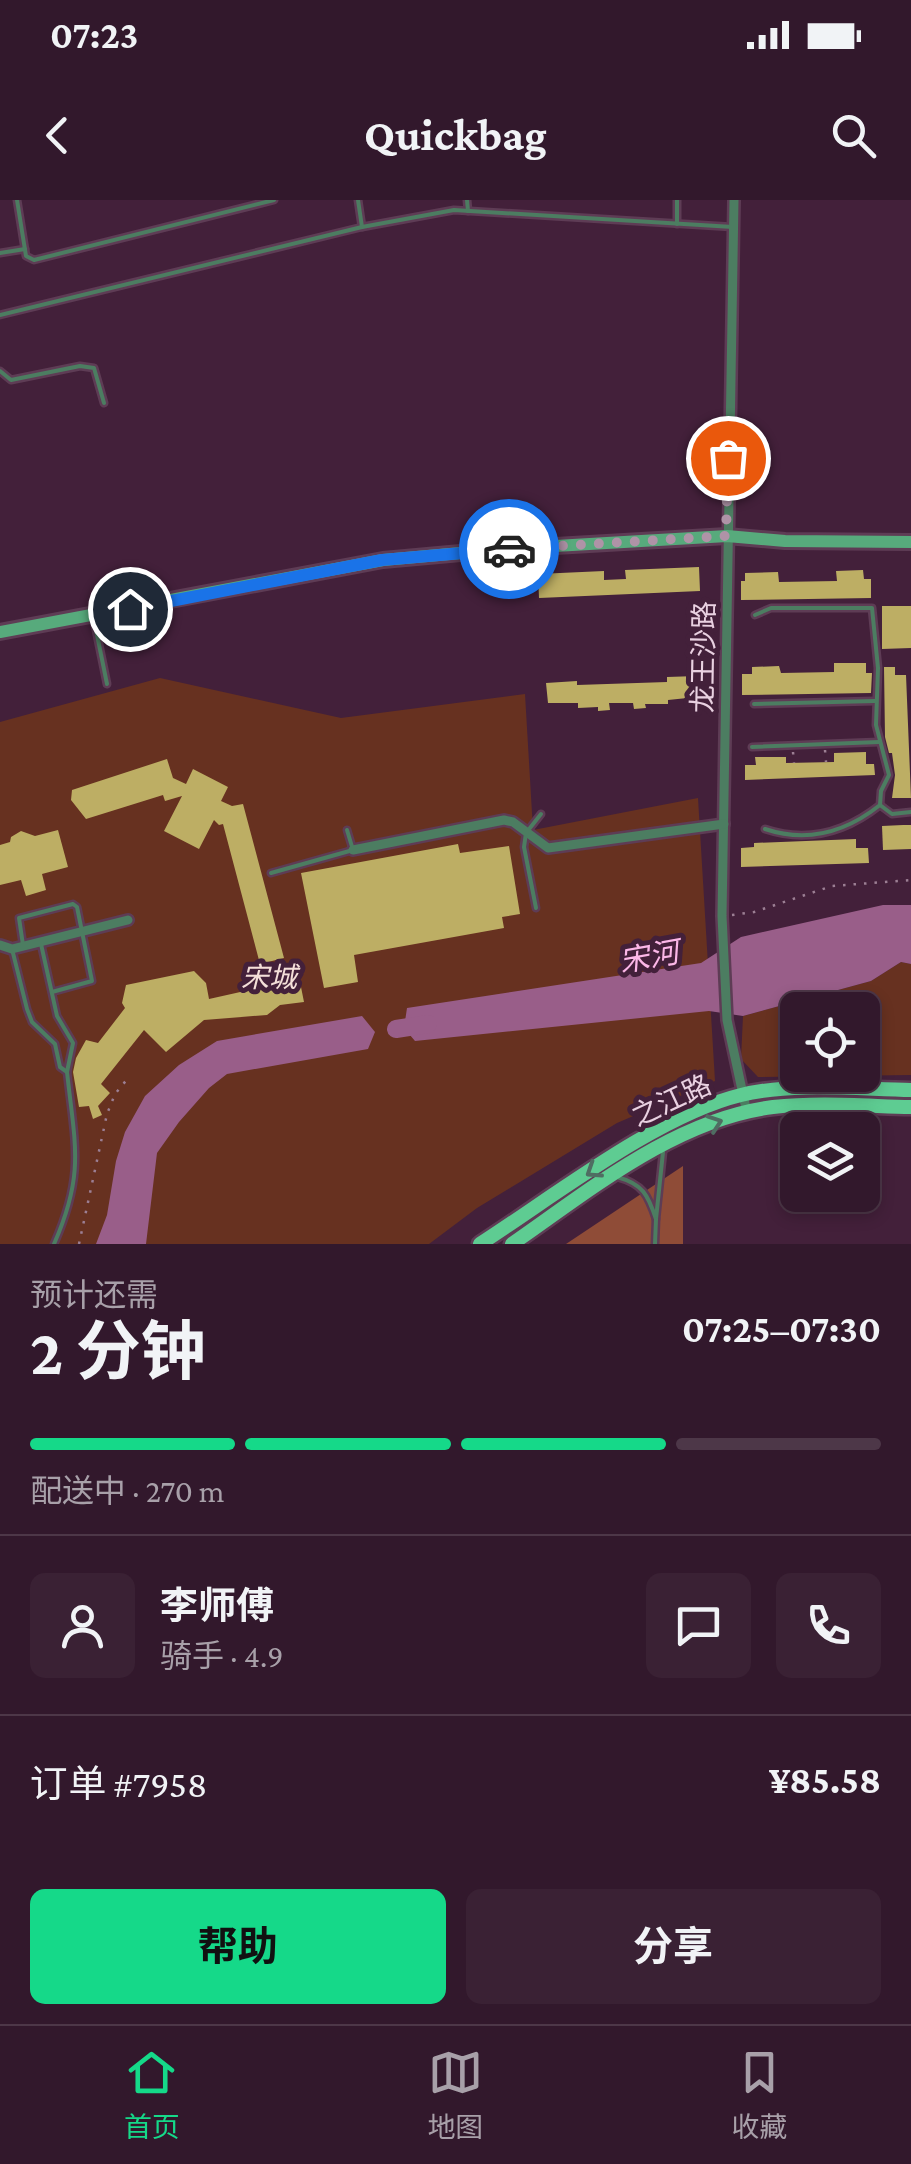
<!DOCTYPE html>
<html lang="zh">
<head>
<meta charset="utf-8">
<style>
  :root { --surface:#32182c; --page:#3a2134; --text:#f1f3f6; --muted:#a8a0a9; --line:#4d3748; --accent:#15d989 }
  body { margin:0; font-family:"Crimson Pro","Noto Sans SC",serif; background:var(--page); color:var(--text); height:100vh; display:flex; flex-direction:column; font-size:38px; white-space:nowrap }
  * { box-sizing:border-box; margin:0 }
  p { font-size:32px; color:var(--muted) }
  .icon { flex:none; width:55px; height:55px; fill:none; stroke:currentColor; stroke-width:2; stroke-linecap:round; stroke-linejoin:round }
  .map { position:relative; height:1044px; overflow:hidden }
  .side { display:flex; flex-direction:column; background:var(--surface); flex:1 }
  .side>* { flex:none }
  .controls { position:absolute; left:780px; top:792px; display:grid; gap:20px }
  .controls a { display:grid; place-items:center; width:100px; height:100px; border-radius:15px; background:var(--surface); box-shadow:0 5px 15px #0003,0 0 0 2px var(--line); font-size:50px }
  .pin { position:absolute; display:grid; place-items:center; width:85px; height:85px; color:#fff; margin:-42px; border:5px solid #fff; border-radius:50%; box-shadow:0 2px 10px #0007 }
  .courier { position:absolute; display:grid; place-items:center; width:100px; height:100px; margin:-50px; border:8px solid #1a73e8; border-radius:50%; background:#fff; color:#222; box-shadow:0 2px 12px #0007 }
  .head em { font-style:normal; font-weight:700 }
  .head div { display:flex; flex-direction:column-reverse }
  .head { display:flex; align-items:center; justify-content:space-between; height:170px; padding:0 30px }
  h1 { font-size:65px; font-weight:700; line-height:75px }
  .bar { display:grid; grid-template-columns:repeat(4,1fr); gap:15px 10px; align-content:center; height:120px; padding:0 30px }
  .bar i { height:12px; border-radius:8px; background:var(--line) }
  .bar .current { background:var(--accent) }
  .bar p { grid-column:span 4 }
  .line { display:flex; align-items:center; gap:25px; padding:0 30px; border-top:2px solid var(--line) }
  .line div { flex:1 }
  .round { display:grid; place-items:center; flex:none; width:105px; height:105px; border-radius:15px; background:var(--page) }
  .primary-button { display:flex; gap:20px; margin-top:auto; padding:20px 30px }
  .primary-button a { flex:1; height:115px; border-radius:15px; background:var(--accent); color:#111; font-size:40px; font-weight:700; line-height:115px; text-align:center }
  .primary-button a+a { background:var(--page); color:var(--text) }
  .status { display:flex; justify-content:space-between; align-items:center; height:70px; padding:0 50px; background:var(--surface); direction:ltr }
  .status svg { height:28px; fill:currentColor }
  header { display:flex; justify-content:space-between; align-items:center; height:130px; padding:0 30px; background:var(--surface); font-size:45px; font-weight:700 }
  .menu { display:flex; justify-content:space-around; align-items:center; height:140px; border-top:2px solid var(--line); background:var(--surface); font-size:28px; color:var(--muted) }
  .menu a { display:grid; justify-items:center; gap:5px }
  .menu .current { color:var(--accent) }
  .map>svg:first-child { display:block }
  .green { fill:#673120; fill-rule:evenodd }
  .forest { fill:#8f4c37 }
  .water { fill:#995e89 }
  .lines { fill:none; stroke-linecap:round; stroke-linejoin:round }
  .river { stroke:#995e89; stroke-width:18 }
  .building { fill:#bdae64 }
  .lane-casing { stroke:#5e3c55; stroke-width:9 }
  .street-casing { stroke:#5e3c55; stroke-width:14 }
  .secondary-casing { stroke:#5e3c55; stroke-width:18 }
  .primary-casing { stroke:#5e3c55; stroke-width:19 }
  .path { stroke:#9c7f94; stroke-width:2.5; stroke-dasharray:2.5 8; stroke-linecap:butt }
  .lane { stroke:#4c7d61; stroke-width:4 }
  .street { stroke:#4c7d61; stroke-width:9 }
  .secondary { stroke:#57aa7c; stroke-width:12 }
  .primary { stroke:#5ecc92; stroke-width:14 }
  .oneway { stroke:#4f6d62 }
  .done { stroke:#af93a7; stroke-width:10; stroke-dasharray:0 18 }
  .route { stroke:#1a73e8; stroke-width:12 }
  .labels { text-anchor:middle; stroke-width:10; stroke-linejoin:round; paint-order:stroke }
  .street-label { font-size:28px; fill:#e9d1e1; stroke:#43203a }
  .park-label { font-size:28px; font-style:italic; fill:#f4dfd9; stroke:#43203a }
  .water-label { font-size:30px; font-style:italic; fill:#fcb7e8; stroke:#43203a }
</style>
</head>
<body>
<div class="status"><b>07:23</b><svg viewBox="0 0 49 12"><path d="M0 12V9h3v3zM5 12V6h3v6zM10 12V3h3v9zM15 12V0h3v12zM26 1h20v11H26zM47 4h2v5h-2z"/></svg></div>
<header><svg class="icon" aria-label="back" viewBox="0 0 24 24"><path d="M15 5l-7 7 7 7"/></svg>Quickbag<svg class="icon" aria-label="search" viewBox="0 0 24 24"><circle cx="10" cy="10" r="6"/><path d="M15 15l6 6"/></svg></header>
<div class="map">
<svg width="911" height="1044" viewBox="0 0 911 1044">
  <rect width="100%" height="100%" fill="#43203a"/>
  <g class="green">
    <path d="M160,478L341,518L525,494L533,630L698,598L715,881L617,923L477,1008L429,1044H0V522Z"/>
    <path d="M901,762L911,764V875L758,877L741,859L743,816L871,781ZM798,810H862V875H798Z"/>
  </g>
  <path class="forest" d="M683,966V1044H566Z"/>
  <g class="water">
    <path d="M883,705H911V764L901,762L871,781L743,816L709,811L415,841L404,828L407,808L701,763L741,737Z"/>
    <path d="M362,816L375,832L368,849L227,874L209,888L179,922L157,953L146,1044H96L107,1015L116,961L125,932L145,896L179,865L217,841Z"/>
  </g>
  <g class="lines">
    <path class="river" d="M396,829L428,824"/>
  </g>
  <g class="building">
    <path d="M699,367L700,391L539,398L538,374L604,371V380L626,379L625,370Z"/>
    <path d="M863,370L864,379H871V398L741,400V381H745V373L778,372L779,382L837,381L836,371Z"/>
    <path d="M882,406H911V448L882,449Z"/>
    <path d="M834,463H866V473H872L871,493L742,495V474H752V467L779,466L781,473L834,472Z"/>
    <path d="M884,467H895V475H906L911,598H892L895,575L892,553H889L885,537Z"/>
    <path d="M697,476V497L668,500V504H645L646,508L634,509L633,503H609L610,510L598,511V507L578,508V503H548L546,483L577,481V485L667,482V477Z"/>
    <path d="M866,552V564H874L875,575L745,580V565H756L755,557H786V563L834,562V553Z"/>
    <path d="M167,559L173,578L186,584L193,569L228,587L221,601L232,606L243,604L284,758L260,764L223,624L219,625L214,620L199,649L164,631L182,596L165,601L163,595L86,619L71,600L72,590Z"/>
    <path d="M903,625H911V649L883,650L882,626Z"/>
    <path d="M58,630L68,667L42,674L46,690L26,696L21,680L0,685V645L10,642L11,637L21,631L35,636Z"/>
    <path d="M856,639V648H868L869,663L741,667V648L754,647V643Z"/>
    <path d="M458,644L460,653L509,646L520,714L502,717L504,728L354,755L358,782L324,788L301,673Z"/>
    <path d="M194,771L206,783L209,799L276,784L288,786L300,782L304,802L280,805L267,815L204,820L166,852L144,830L101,884L110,893L98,906L102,915L93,919L89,906L79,907L73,872L76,858L86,840L98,843L125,808L122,803L126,785Z"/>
  </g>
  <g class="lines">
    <g class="lane-casing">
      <g id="lane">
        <path d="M17,0L26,56L34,60L274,0"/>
        <path d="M358,0L362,27"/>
        <path d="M467,0L468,11"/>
        <path d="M677,0V24"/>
        <path d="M0,53L25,49"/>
        <path d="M0,115L362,27L454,10L733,27"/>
        <path d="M0,171L11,180L80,166L94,168L104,203"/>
        <path d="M755,415L771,408H872L878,468L876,525L889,575L881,591L880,605C846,632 807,643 765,629"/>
        <path d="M94,420L107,484"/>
        <path d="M754,504L875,501"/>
        <path d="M752,547L879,542"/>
        <path d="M880,605L892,614L911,612"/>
        <path d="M271,673L353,650L347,630"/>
        <path d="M536,708L524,647L526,633L541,614"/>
        <path d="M41,744L57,816L73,843L67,872"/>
        <path d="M23,745L19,718L73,704L77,707L92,781L52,792"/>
        <path d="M12,749L27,809L32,822L55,844L60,867L67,872C75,945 85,974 54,1044"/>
        <path d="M617,977C643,984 648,995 656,1019L663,952"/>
        <path d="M655,1044L656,1019"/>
      </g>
    </g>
    <g class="street-casing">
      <g id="street">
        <path d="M734,0L722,716L727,820L747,913"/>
        <path d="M353,650L504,620L513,622L548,648L724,624"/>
        <path d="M0,745L12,749L128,720"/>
      </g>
    </g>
    <g class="secondary-casing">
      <path id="secondary" d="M0,432L383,360L505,349L727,336L785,341L911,342"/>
    </g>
    <g class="primary-casing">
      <g id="primary">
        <path d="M480,1044C553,997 658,915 741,895C795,882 856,889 911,890"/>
        <path d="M512,1044C590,990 676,919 773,907C819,902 866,906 911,907"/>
      </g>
    </g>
    <g class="path">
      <path d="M825,550L826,562"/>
      <path d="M793,552L794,563"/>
      <path d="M732,715L754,712L832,686L911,680"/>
      <path d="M79,1044L107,914L115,894L129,877"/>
    </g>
    <use href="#lane" class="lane"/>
    <use href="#street" class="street"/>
    <use href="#secondary" class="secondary"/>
    <use href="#primary" class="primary"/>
  </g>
  <defs><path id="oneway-chevron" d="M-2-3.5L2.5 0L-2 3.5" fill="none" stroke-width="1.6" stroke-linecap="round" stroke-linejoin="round" transform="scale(2.5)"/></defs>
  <g class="oneway">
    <use href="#oneway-chevron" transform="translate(715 923) rotate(-19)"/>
    <use href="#oneway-chevron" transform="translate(593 971) rotate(147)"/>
  </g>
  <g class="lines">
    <path class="done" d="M509,349L726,336L728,258"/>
    <path class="route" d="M130,409L382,360L509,349"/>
  </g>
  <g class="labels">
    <g class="street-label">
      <text transform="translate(703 457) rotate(-89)" y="10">龙王沙路</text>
      <text transform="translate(671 900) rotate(-25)" y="10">之江路</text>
    </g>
    <g class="park-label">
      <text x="269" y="787">宋城</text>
    </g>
    <g class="water-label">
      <text transform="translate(649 757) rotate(-10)" y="10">宋河</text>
    </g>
  </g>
</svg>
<div class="controls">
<a><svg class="icon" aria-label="locate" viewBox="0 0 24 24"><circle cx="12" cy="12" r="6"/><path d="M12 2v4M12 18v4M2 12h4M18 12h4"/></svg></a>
<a><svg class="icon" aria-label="layers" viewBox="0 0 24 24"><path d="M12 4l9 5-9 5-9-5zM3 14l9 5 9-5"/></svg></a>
</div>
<div class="pin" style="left:728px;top:258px;background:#ea580c"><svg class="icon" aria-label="bag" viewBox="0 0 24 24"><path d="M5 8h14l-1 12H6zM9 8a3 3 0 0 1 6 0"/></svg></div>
<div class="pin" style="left:130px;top:409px;background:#1f2937"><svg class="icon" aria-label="home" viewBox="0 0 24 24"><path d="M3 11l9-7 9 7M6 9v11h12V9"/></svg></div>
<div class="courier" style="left:509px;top:349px"><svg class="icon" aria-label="car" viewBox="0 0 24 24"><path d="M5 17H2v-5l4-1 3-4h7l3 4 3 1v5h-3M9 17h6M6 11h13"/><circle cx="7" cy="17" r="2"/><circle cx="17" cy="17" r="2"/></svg></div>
</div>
<section class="side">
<div class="head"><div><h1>2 分钟</h1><p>预计还需</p></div><em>07:25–07:30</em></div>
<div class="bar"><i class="current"></i><i class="current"></i><i class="current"></i><i></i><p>配送中 · 270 m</p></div>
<div class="line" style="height:180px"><a class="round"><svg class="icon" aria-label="person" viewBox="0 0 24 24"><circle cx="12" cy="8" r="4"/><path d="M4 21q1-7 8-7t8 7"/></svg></a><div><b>李师傅</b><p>骑手 · 4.9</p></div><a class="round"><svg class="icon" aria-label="chat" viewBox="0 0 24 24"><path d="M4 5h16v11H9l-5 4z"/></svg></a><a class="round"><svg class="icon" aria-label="phone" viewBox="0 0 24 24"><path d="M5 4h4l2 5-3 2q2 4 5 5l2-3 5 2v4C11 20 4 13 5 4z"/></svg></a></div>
<div class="line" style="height:130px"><div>订单 #7958</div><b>¥85.58</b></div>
<div class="primary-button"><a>帮助</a><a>分享</a></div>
</section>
<nav class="menu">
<a class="current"><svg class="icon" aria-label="home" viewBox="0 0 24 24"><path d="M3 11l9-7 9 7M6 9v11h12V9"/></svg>首页</a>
<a><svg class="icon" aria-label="map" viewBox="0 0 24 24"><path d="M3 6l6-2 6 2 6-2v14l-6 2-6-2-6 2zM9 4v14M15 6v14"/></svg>地图</a>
<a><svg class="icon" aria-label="saved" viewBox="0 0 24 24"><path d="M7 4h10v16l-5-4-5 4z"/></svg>收藏</a>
</nav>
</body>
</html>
